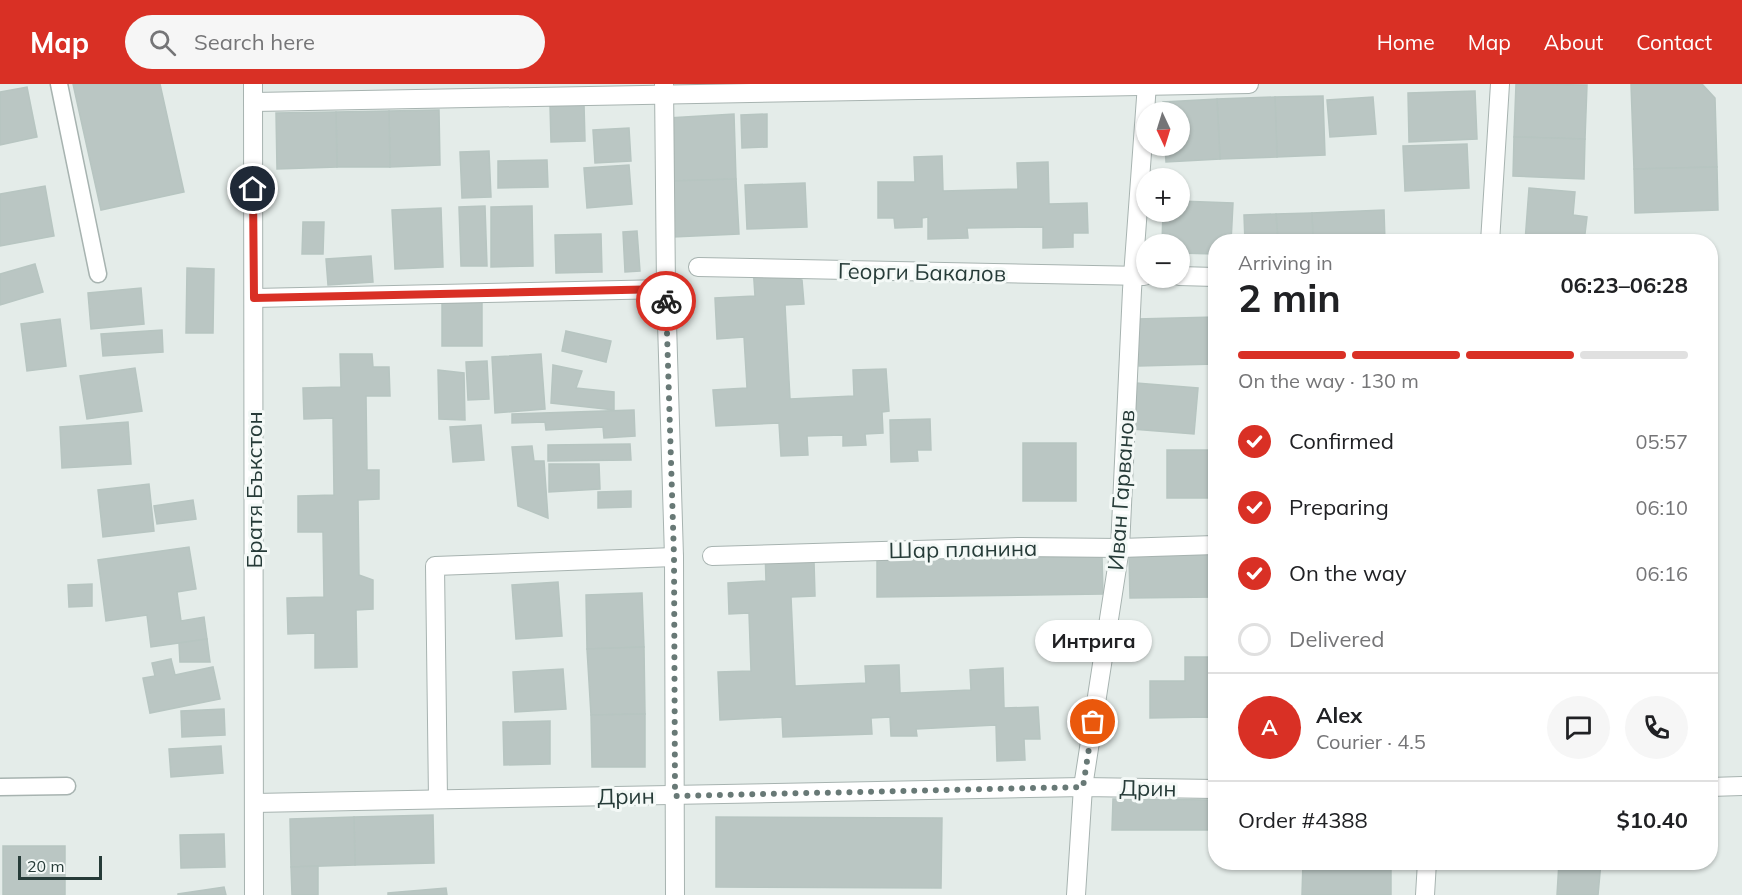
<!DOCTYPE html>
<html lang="en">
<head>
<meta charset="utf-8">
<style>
  :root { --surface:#fff; --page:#f6f6f6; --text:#202124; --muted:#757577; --line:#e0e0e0; --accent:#d93025 }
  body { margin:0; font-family:Mulish,sans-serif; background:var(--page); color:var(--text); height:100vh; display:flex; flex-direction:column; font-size:22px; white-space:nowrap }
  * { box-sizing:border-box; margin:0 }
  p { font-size:20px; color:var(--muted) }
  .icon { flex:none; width:33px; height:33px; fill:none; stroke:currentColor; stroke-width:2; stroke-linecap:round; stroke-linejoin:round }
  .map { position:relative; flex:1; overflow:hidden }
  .details { position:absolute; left:1208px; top:150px; width:510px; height:636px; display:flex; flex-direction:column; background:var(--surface); border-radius:24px; box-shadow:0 2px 4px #0004 }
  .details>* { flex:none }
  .needle { width:39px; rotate:176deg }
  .fabs { position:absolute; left:1136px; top:18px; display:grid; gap:12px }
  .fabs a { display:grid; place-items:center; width:54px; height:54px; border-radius:50%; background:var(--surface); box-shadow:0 2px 4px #0004; font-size:30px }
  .scale { position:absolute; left:18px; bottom:15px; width:84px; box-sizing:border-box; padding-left:6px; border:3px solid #263b38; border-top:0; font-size:16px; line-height:21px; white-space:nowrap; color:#263b38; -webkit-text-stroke:4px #f4f9f7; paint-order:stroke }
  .pin { position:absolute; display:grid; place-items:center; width:51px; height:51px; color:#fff; margin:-26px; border:3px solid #fff; border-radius:50%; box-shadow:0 2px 6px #0007 }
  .courier { position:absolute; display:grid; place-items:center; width:60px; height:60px; margin:-30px; border:4px solid #d93025; border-radius:50%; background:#fff; color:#222; box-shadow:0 2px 8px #0007 }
  .bubble { position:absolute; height:42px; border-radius:21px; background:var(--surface); box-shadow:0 2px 4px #0004; font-size:20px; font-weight:700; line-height:42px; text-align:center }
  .headline em { font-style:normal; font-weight:700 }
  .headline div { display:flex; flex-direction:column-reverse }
  .headline { display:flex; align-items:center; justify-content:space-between; height:102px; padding:0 30px }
  h1 { font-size:39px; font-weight:700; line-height:45px }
  .bar { display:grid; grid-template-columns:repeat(4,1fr); gap:9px 6px; align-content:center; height:72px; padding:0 30px }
  .bar i { height:8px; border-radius:4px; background:var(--line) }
  .bar .current { background:var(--accent) }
  .bar p { grid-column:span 4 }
  .line { display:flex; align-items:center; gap:15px; padding:0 30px; border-top:2px solid var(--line) }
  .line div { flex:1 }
  .round { display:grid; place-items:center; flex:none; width:63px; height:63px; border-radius:32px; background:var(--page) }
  ol { padding:0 30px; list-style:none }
  li { display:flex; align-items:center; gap:18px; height:66px }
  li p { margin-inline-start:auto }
  li .icon { padding:6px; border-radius:50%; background:var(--accent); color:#fff; stroke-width:4 }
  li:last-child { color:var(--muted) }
  li i { width:33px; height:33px; border:3px solid var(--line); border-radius:50% }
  header { display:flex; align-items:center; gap:36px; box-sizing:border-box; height:84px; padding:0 30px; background:var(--accent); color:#fff }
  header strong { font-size:28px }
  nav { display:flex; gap:33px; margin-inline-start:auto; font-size:21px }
  .search { width:420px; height:54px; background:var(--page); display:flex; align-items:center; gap:15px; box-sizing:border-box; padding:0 21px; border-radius:33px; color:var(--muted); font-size:22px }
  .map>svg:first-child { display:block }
  .building { fill:#bac6c3; stroke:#b7c5c1; stroke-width:1.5 }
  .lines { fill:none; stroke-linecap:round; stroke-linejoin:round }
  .service-casing { stroke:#a7b3b0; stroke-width:19 }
  .minor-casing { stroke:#a7b3b0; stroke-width:20 }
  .tertiary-casing { stroke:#a7b3b0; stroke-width:20 }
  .service { stroke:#fff; stroke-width:16 }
  .minor { stroke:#fff; stroke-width:18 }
  .tertiary { stroke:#fff; stroke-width:18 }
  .done { stroke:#687976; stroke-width:6; stroke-dasharray:0 10.8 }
  .route { stroke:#d93025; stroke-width:8 }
  .labels { text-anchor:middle; stroke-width:6; stroke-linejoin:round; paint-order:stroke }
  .street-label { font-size:22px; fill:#263b38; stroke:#f4f9f7 }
</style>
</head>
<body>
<header>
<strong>Map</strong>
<div class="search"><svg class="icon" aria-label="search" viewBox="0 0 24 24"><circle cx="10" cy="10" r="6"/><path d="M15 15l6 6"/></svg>Search here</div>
<nav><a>Home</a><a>Map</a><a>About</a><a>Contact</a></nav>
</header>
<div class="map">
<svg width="1742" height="811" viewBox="0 0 1742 811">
  <rect width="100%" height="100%" fill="#e4ece9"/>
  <g class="building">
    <path d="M73,0H160L184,108L101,126Z"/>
    <path d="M1516,0L1587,1L1585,55L1514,53Z"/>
    <path d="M1631,0H1702L1715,14L1717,83L1634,85Z"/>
    <path d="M27,3L37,53L0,61V8Z"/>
    <path d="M1475,7L1477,55L1409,58L1408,9Z"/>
    <path d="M1323,12L1325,71L1277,73L1275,13Z"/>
    <path d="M1275,13L1277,73L1220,75L1217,15Z"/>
    <path d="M1373,13L1376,50L1330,53L1327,16Z"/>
    <path d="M1217,15L1220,75L1166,78L1165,62H1179V28H1163V18Z"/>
    <path d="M584,20L585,57L551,58L550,21Z"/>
    <path d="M439,26L440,81L390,83L389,27Z"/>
    <path d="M389,27L390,83H337L336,28Z"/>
    <path d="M336,28L337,83L277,85L276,29Z"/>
    <path d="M734,30L736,95L671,97L668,34Z"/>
    <path d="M767,30V63L742,64L741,31Z"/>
    <path d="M629,44L631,77L595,79L593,46Z"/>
    <path d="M1514,53L1585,55L1584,95L1513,92Z"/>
    <path d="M1467,60L1469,104L1405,107L1403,62Z"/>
    <path d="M489,67L491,113L462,114L460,68Z"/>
    <path d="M942,72L943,107L1018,105L1017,79L1048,78L1049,120L1087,119L1088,149H1073V163L1043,164V143L967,144L968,154L928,155V133L922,134V143L895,144L894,134H878V98H915L914,73Z"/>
    <path d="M547,76L548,103L498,104V77Z"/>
    <path d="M629,81L632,120L587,124L584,84Z"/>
    <path d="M1717,83L1718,126L1635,129L1634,85Z"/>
    <path d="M736,95L739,150L673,153L671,97Z"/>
    <path d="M805,99L807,143L747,145L745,101Z"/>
    <path d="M45,102L54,152L0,162V110Z"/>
    <path d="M1529,104L1575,108L1573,131L1587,133L1584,158H1525Z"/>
    <path d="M1179,117L1233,119L1231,158H1215V170L1179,169V160H1162L1163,128H1179Z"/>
    <path d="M485,122L487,182H461L459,123Z"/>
    <path d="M532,122L533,182L491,183V123Z"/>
    <path d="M441,124L443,183L395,185L392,126Z"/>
    <path d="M1384,126L1385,158H1313L1312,129Z"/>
    <path d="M1312,129L1313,158H1278L1276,130Z"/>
    <path d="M1276,130L1278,158H1245L1244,131Z"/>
    <path d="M303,138H324L323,170H302Z"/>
    <path d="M637,147L640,187L625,188L623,148Z"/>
    <path d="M601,150L602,188L556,189L555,151Z"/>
    <path d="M371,172L373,198L328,201L326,175Z"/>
    <path d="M35,180L43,208L0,221V190Z"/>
    <path d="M753,182L802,196L804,220L785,221L790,315L854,312L853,286L886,285L889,327L882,328L883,349L865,350L866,361L843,362V351L807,352L808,371L781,372L779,339L716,342L713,306L747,304L744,253L717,255L715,214L755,212Z"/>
    <path d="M187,184L214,185L213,249H186Z"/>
    <path d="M141,204L144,240L91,245L88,209Z"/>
    <path d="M482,217V262H442V218Z"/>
    <path d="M1215,233V280L1139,282L1137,235Z"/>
    <path d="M60,235L66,282L27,287L21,240Z"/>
    <path d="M162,246L163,268L103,272L101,250Z"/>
    <path d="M566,247L611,257L606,278L562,267Z"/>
    <path d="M340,270H372L373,283H389L390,312H366L367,386H379V415L358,416L359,491L373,496V525L356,526L357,583L315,584V549L288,550L287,514L324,513L323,448H298V412L334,411L333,334L304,335L303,304L341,303Z"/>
    <path d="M541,270L545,325L495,329L492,273Z"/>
    <path d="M487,277L489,315L468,316L466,278Z"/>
    <path d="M553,281L582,287L576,304L614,308V326L551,319Z"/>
    <path d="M135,284L142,327L87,335L80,292Z"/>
    <path d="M438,286L464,289L465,336L439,335Z"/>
    <path d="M1136,299L1198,304L1194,350L1132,345Z"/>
    <path d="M634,326L635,352L604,354L603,343L546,346L545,338L512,339V330Z"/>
    <path d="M930,335L931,366H917L918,377L891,378L890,336Z"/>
    <path d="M128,338L131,380L62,384L60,343Z"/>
    <path d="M481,341L484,376L453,378L450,343Z"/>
    <rect x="1023" y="359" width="53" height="58"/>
    <path d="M630,360L631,376L548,377V361Z"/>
    <path d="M532,362L534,377H544L548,434L518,422L512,363Z"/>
    <rect x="1167" y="366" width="48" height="48"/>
    <path d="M549,380H599L600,405L549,408Z"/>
    <path d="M149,400L154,447L103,453L98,406Z"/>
    <path d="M631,407V423L598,424V408Z"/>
    <path d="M193,416L196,435L157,440L154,422Z"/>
    <path d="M189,463L196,505L177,508L181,537L204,533L207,555L151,563L147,531L106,537L98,476Z"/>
    <path d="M765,465L814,477L815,512L791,513L795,602L866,599L865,582L899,581L900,609L971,606L970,586L1003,584L1004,624L1038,623L1040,655H1024L1025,676L997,677L996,641L916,645L917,652H891L890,633L871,634L872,650L783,653L782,633L720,636L718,588L751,587L749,529L729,530L728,499L766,497Z"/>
    <path d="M1215,470V513L1130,514L1129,471Z"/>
    <path d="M1102,472L1103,510L877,513V475Z"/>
    <path d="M1710,495H1714L1716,586H1710Z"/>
    <path d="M558,498L562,552L516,555L512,501Z"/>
    <path d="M92,500V522L69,523L68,501Z"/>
    <path d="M642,509L644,563L587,565L586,511Z"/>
    <path d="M207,555L210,578H180L179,559Z"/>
    <path d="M644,563L645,630L591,631L587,565Z"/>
    <path d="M1185,573H1210V603H1215V651H1209V633L1150,634V597H1185Z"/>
    <path d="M171,575L175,591L213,583L220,615L150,629L143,594L155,592L152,579Z"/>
    <path d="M563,585L566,625L515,628L513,588Z"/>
    <path d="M224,625L225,651L182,653L181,627Z"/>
    <path d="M645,630V683H592L591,631Z"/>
    <path d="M550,637V680L504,681L503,638Z"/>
    <path d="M221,662L223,689L171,693L169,665Z"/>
    <path d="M1113,715L1215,716V746H1112Z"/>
    <path d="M433,731L434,779L355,781L354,733Z"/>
    <path d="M354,733L355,781L291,783L290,735Z"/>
    <path d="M716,733L942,734L941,804L716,803Z"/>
    <path d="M224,750L225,783L181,784L180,751Z"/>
    <rect x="3" y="762" width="62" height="49"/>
    <path d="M1303,778L1391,781V811H1302Z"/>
    <path d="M1559,778H1601L1598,811H1557Z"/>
    <path d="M318,782V811H292L291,783Z"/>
    <path d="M224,803L226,811H178V810Z"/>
    <path d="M446,804L447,811H388V809Z"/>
  </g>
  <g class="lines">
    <g class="service-casing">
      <g id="service">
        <path d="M59,0L98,190"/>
        <path d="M0,703L67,702"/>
      </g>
    </g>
    <g class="minor-casing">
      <g id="minor">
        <path d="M664,0L666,205L674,473L675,811"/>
        <path d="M253,18L1249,0"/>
        <path d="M1490,158L1500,0"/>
        <path d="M698,183L1144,192"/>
        <path d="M1179,192L1215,193"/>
        <path d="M254,214L666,205"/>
        <path d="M712,472L1020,463L1120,464L1215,461"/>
        <path d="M1710,703L1742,702"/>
        <path d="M438,715L435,482L674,473"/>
        <path d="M254,719L1083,703L1215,705"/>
        <path d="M1076,811L1083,703L1120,464L1132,206L1147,0"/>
        <path d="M1425,811L1427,778"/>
      </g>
    </g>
    <g class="tertiary-casing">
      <path id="tertiary" d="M253,0L254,811"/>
    </g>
    <use href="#service" class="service"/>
    <use href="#minor" class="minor"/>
    <use href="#tertiary" class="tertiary"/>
  </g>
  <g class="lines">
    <path class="done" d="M666,217L674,473L675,712L1083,703L1093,638"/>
    <path class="route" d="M253,105L254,214L666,205V217"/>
  </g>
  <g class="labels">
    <g class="street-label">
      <text transform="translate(922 188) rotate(1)" y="8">Георги Бакалов</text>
      <text transform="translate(254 406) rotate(-90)" y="8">Братя Бъкстон</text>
      <text transform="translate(1121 406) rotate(-86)" y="8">Иван Гарванов</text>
      <text transform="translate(963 465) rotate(-1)" y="8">Шар планина</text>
      <text transform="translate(1148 704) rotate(1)" y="8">Дрин</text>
      <text transform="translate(626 712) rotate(-1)" y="8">Дрин</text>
    </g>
  </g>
</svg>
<div class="fabs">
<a><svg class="needle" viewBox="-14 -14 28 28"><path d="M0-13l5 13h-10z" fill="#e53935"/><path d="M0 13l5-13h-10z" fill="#757577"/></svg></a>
<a>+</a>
<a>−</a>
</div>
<div class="scale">20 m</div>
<div class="pin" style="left:1093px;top:638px;background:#ea580c"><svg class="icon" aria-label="bag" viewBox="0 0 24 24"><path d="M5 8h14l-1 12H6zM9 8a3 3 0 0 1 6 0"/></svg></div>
<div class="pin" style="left:253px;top:105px;background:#1f2937"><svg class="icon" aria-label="home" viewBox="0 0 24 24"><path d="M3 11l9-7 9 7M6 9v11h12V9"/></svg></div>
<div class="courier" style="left:666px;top:217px"><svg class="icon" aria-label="bike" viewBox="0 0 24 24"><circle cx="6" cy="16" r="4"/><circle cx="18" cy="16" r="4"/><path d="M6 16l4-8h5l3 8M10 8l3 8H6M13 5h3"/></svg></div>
<div class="bubble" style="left:1035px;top:536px;width:117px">Интрига</div>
<section class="details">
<div class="headline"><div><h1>2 min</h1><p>Arriving in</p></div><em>06:23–06:28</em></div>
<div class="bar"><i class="current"></i><i class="current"></i><i class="current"></i><i></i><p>On the way · 130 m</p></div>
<ol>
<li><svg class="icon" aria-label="check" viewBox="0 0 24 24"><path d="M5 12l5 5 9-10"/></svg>Confirmed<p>05:57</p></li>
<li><svg class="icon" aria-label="check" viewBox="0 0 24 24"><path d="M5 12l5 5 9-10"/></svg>Preparing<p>06:10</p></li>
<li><svg class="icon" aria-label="check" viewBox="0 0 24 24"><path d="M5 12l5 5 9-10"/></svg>On the way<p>06:16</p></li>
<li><i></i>Delivered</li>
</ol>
<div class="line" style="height:108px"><b class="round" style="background:var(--accent);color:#fff">A</b><div><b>Alex</b><p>Courier · 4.5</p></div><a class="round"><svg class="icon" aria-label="chat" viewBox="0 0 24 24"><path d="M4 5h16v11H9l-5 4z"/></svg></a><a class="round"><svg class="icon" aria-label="phone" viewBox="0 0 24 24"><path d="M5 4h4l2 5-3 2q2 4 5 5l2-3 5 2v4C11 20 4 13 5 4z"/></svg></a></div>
<div class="line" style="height:78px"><div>Order #4388</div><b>$10.40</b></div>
</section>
</div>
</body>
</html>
